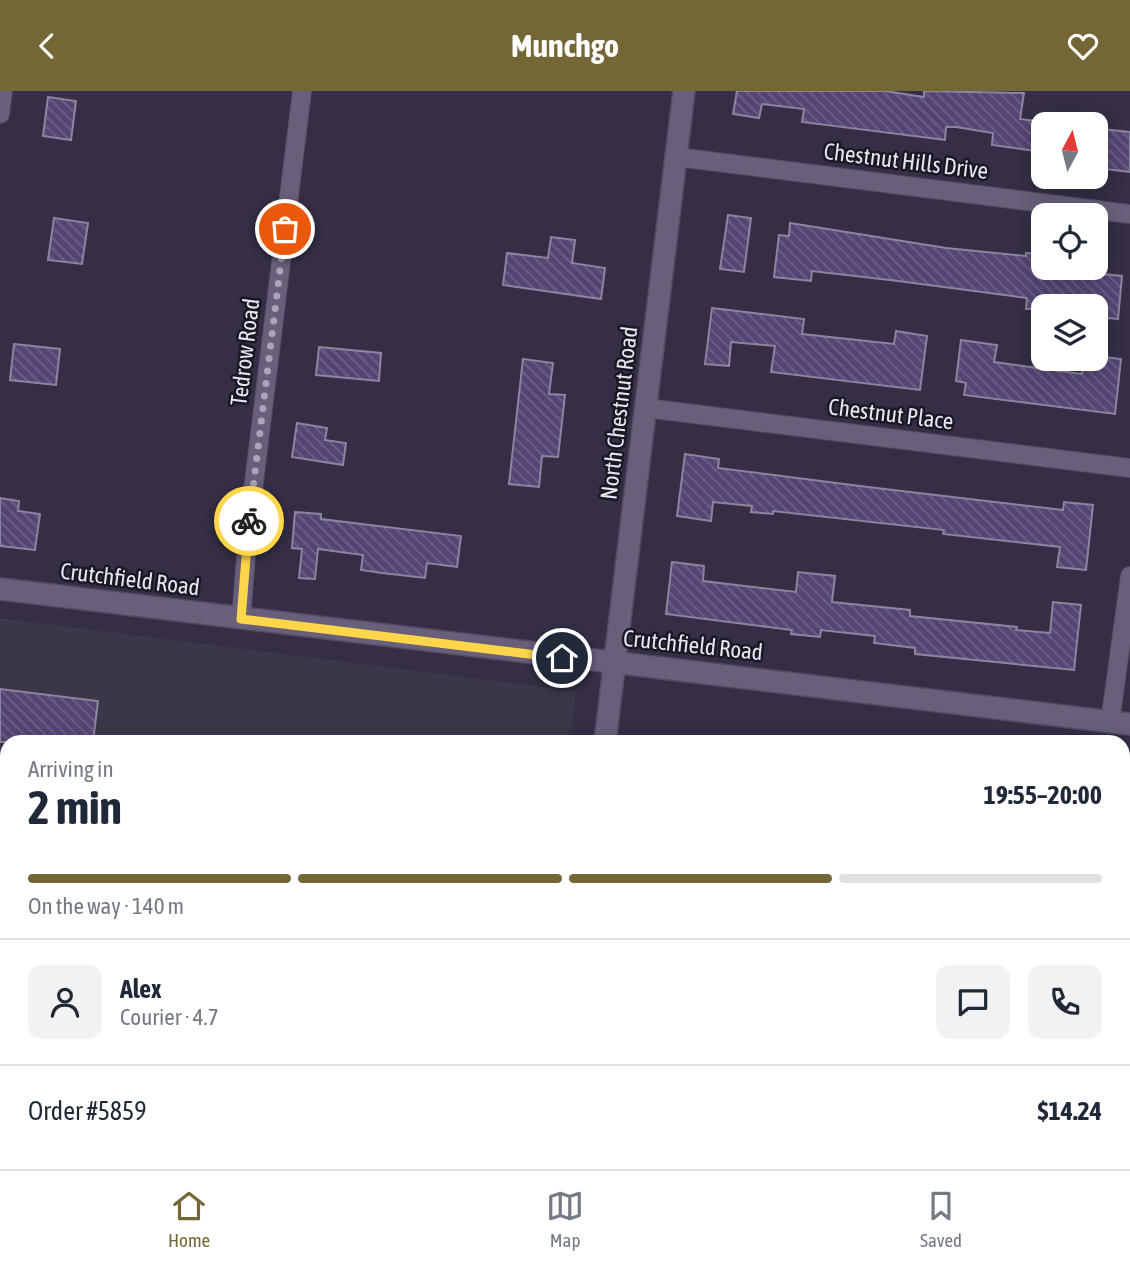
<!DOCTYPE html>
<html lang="en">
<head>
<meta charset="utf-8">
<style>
  :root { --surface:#fff; --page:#f2f2f3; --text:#1f2937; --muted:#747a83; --line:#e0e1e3; --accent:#746735 }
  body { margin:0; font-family:"Asap Condensed",sans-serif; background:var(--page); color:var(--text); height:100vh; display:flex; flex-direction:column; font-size:26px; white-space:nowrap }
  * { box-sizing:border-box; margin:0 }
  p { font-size:23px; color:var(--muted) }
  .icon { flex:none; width:38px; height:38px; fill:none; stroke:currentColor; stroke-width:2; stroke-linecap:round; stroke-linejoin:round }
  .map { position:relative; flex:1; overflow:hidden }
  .drawer { position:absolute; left:0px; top:644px; width:1130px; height:434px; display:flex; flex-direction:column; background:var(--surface); border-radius:21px 21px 0 0; box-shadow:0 4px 18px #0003 }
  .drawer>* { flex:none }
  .needle { width:46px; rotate:7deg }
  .controls { position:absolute; left:1031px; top:21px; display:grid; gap:14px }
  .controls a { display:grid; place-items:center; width:77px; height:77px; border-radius:14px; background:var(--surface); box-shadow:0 4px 18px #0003; font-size:35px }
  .pin { position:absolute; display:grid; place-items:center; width:60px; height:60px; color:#fff; margin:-30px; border:4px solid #fff; border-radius:50%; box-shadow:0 2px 7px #0007 }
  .courier { position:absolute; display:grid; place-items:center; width:70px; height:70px; margin:-35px; border:5px solid #ffd54a; border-radius:50%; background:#fff; color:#222; box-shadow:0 2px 9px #0007 }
  .overview em { font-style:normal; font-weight:700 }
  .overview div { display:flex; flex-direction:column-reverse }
  .overview { display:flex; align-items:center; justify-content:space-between; height:119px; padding:0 28px }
  h1 { font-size:46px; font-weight:700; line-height:52px }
  .bar { display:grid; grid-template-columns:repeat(4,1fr); gap:10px 7px; align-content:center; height:84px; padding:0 28px }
  .bar i { height:9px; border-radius:5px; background:var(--line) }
  .bar .on { background:var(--accent) }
  .bar p { grid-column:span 4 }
  .line { display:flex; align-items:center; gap:18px; padding:0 28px; border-top:2px solid var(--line) }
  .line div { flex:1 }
  .round { display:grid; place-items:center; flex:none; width:74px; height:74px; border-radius:14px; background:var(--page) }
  header { display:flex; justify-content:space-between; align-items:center; height:91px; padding:0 28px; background:var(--accent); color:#fff; font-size:32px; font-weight:700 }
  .tab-bar { display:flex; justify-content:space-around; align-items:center; height:98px; border-top:2px solid var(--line); background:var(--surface); font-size:19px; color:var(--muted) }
  .tab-bar a { display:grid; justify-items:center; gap:4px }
  .tab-bar .on { color:var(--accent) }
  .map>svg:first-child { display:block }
  .industrial { fill:url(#industrial-grid) }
  .education { fill:#3b3748 }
  .forest { fill:url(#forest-crowns) }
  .building { fill:url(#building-back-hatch); stroke:#8c85a0; stroke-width:2 }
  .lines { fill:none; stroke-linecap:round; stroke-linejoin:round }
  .street-casing { stroke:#524b60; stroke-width:20 }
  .secondary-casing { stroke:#524b60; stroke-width:24 }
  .street { stroke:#68607a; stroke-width:18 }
  .secondary { stroke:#68607a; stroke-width:21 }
  .done { stroke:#aba5b7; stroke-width:7; stroke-dasharray:0 12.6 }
  .route { stroke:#ffd54a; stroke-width:9 }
  .labels { text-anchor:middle; stroke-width:5; stroke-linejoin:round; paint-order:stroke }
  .street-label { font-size:23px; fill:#eae5f5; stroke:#1b1823 }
</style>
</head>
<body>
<header><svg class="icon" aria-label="back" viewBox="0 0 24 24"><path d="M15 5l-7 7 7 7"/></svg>Munchgo<svg class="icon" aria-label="heart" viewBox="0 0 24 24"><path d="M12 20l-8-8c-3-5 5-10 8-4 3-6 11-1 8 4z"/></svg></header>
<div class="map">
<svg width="1130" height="1078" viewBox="0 0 1130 1078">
  <defs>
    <pattern id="industrial-grid" width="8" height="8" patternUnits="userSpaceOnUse" patternTransform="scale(1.75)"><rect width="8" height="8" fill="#3d3351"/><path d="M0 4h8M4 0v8" fill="none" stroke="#504762"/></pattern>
    <pattern id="forest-crowns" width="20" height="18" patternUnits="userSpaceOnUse" patternTransform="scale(1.75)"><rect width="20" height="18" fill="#45744f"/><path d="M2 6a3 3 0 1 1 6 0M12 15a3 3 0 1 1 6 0" fill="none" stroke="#608869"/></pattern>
    <pattern id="building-back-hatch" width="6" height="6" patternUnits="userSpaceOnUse" patternTransform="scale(1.75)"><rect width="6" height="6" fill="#554574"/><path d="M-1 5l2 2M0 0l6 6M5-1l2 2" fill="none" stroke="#6e6088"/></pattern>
  </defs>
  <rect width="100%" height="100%" fill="#352e45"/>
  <path class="industrial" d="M578,1071H1059V1078H577Z"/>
  <path class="education" d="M0,527L576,600L570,651H7V1071H517L516,1078H0Z"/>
  <path class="forest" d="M1124,948H1130V1078H1059V1071H1124Z"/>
  <g class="building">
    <path d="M737,0H885L924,6V0L1024,2L1020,28L1043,31V61L992,54L993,42L956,36H946L945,49L802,31L804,18L762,13L759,27L733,23Z"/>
    <path d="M48,6L76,10L71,49L43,45Z"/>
    <path d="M1102,38L1130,41V81L1097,77Z"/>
    <path d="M728,124L751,127L744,181L720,178Z"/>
    <path d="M54,127L88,132L82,173L48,169Z"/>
    <path d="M790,132L946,157L1026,165V162L1043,163V177L1122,185L1118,228L1096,226V215L1026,218L1027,207L898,190L812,180L811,190L774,186L779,144L789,145Z"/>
    <path d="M551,146L575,149L572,172L605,177L601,208L503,194L507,162L548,167Z"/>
    <path d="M712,217L804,228L802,243L894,253L896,240L927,245L920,299L771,281L775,255L731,251L729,275L705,273Z"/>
    <path d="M961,249L997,254L994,271L1082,283L1084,268H1096V265L1121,268L1115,323L964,304L966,292L956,290Z"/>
    <path d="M14,253L60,258L56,294L10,289Z"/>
    <path d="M319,256L381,262L379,290L316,284Z"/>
    <path d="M523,268L553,272L549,303L565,304L558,366L542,365L539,396L509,393Z"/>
    <path d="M297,332L327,337L325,349L346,352L343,374L292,366Z"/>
    <path d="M685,363L719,368L718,377L868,396L1063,419L1064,411L1093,414L1086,479L1057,476L1060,456L943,443L944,439L773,420V423L751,421L752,415L713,411L711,430L677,425Z"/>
    <path d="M0,407L19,410L18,420L40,423L35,459L0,455Z"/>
    <path d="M295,421L321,423V428L461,445L457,476L427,472L425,487L382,482L361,479L363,464L318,458L315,488L299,487L302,458L292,457Z"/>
    <path d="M672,471L704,475L703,490L796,501L798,481L835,485L832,511L910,519V525L1017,536L1016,539L1050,542L1053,511L1081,514L1074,579L915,563V557L874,552L875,545L821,539L820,546L791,543L792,539L666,523Z"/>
    <path d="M0,598L98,610L93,651H0Z"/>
  </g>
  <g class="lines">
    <g class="street-casing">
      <g id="street">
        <path d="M0,23L3,0"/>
        <path d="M677,66L1130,123"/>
        <path d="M646,317L1130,377"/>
        <path d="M241,528L248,440L302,0"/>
        <path d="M1110,631L1130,485"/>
      </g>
    </g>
    <g class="secondary-casing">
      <g id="secondary">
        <path d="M0,498L1130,633"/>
        <path d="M605,651L684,0"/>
        <path d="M554,1078L555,1071"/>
      </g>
    </g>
    <use href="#street" class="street"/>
    <use href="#secondary" class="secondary"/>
  </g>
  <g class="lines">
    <path class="done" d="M249,430L285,138"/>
    <path class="route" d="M249,430L241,528L562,567"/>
  </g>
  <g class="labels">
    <g class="street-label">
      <text transform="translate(906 70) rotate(7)" y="8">Chestnut Hills Drive</text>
      <text transform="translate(245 261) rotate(-83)" y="8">Tedrow Road</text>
      <text transform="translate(619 322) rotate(-83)" y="8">North Chestnut Road</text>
      <text transform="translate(891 323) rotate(7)" y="8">Chestnut Place</text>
      <text transform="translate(130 488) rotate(7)" y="8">Crutchfield Road</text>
      <text transform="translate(693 554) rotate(6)" y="8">Crutchfield Road</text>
    </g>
  </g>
</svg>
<div class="controls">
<a><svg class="needle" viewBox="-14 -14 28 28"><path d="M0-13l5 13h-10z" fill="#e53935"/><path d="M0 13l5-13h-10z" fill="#747a83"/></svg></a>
<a><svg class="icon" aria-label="locate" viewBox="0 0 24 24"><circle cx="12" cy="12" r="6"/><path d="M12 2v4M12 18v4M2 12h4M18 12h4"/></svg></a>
<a><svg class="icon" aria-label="layers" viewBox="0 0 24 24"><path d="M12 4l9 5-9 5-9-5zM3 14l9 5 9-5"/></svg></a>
</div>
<div class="pin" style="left:285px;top:138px;background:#ea580c"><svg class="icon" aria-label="bag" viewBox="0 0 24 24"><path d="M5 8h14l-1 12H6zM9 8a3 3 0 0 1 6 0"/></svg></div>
<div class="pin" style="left:562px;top:567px;background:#1f2937"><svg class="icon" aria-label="home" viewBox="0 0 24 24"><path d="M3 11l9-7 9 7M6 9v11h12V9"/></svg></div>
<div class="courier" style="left:249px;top:430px"><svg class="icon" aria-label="bike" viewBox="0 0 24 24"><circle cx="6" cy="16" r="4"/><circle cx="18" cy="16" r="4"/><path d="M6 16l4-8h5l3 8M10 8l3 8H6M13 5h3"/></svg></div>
<section class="drawer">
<div class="overview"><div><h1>2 min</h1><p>Arriving in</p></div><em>19:55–20:00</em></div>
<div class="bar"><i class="on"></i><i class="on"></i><i class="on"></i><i></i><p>On the way · 140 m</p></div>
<div class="line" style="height:126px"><a class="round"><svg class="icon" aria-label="person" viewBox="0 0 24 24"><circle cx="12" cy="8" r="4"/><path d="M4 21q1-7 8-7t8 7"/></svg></a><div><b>Alex</b><p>Courier · 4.7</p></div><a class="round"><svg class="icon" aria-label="chat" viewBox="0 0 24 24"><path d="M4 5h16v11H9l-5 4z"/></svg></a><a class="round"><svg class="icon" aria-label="phone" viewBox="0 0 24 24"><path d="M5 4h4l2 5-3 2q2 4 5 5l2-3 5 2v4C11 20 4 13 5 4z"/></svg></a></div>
<div class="line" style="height:91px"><div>Order #5859</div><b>$14.24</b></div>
</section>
</div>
<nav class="tab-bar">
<a class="on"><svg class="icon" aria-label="home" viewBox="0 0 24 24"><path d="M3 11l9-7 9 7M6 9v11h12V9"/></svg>Home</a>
<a><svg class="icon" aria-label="map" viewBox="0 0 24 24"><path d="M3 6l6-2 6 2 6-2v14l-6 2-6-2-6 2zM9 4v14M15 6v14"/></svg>Map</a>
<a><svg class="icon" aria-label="saved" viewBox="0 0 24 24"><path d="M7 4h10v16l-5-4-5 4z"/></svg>Saved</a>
</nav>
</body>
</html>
